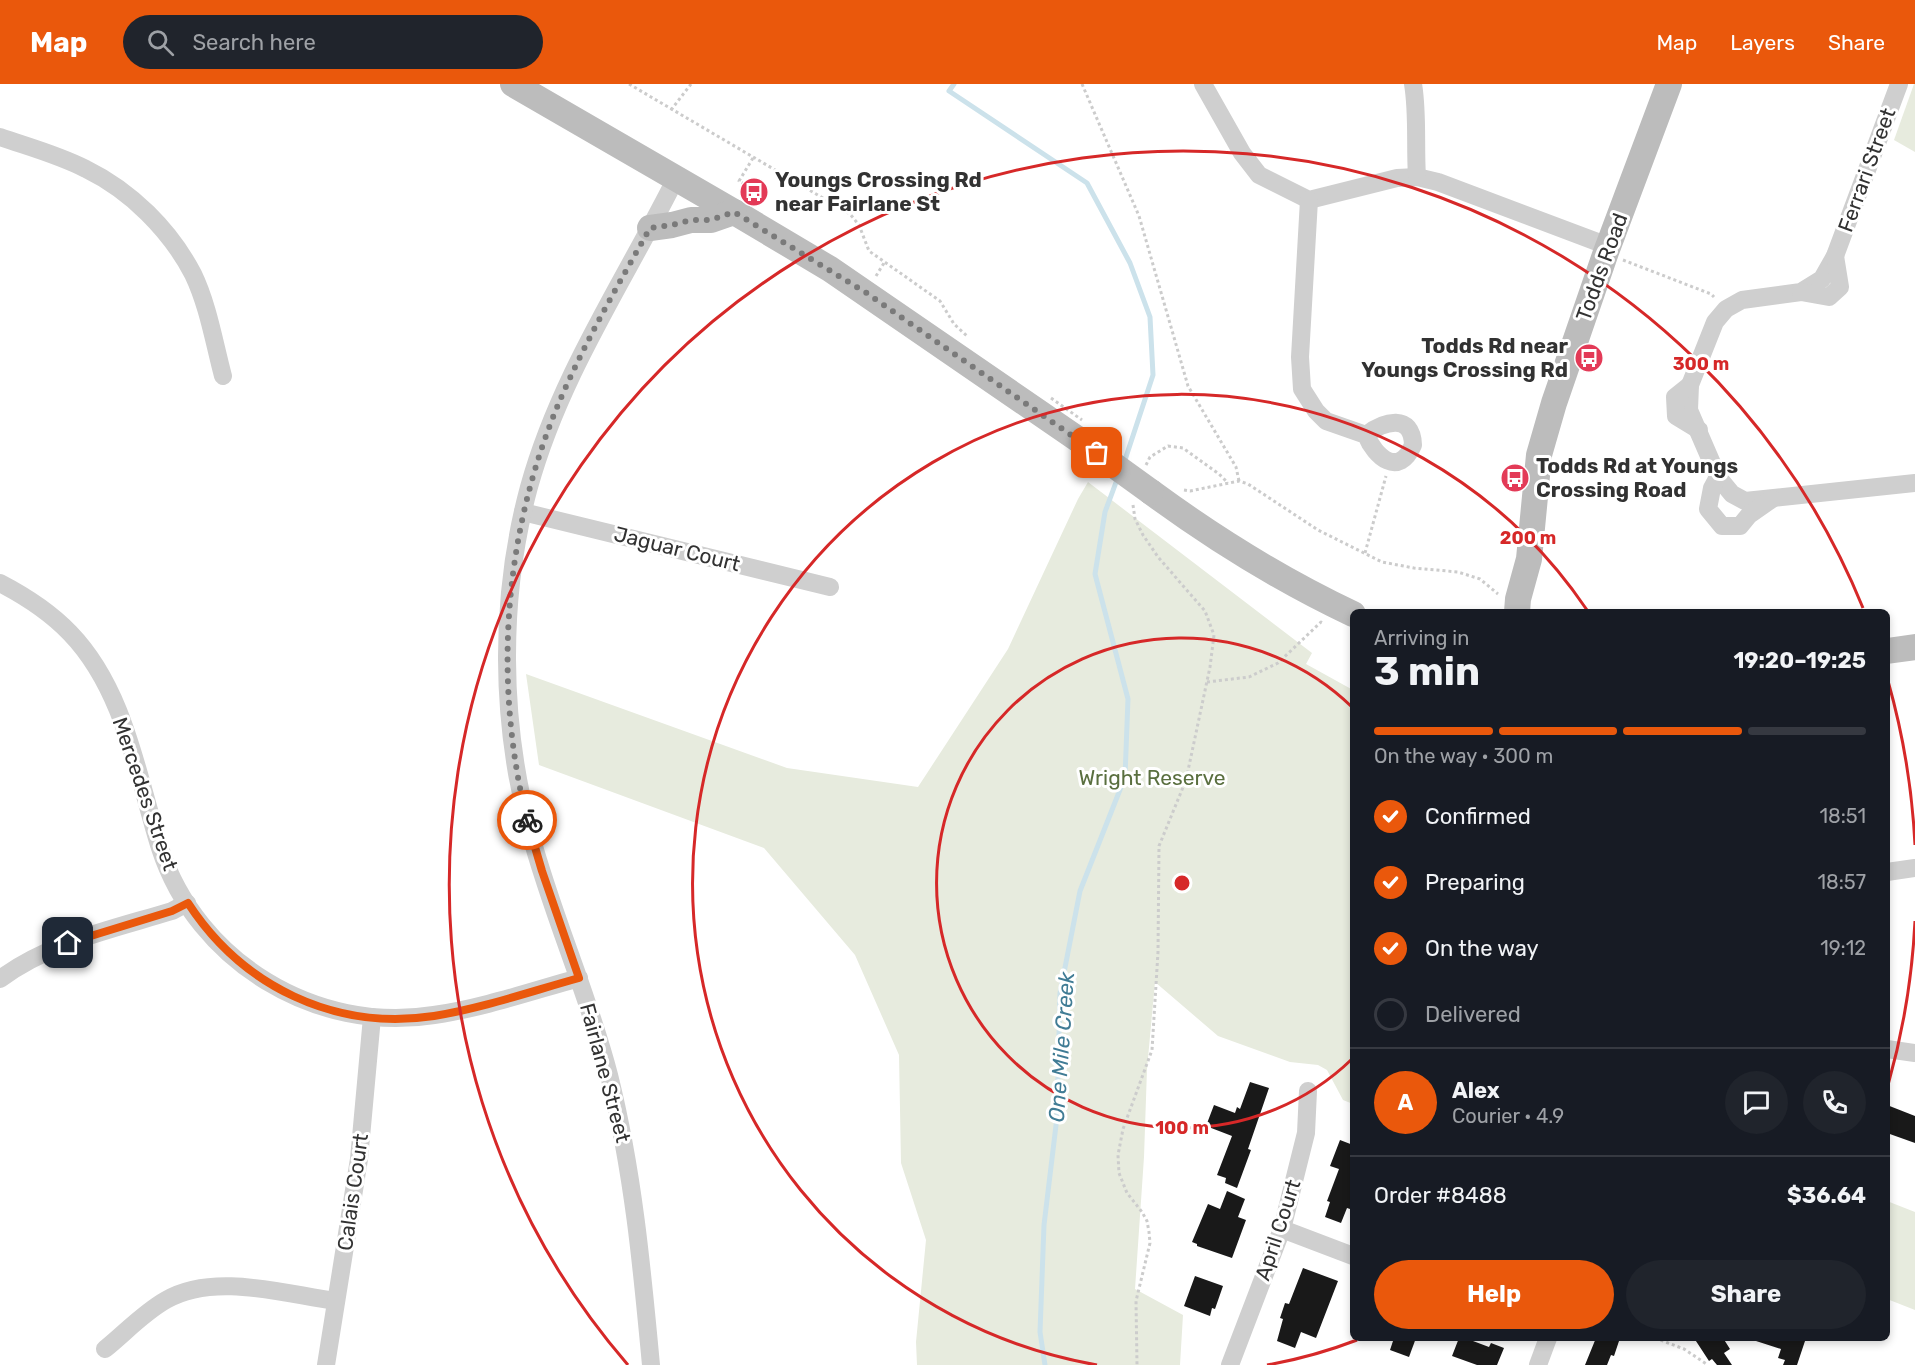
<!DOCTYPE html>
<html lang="en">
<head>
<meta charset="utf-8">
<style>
  :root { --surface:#171b24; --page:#20242c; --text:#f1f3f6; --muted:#9ea1a6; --line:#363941; --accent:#ea580c }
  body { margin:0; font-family:Rubik,sans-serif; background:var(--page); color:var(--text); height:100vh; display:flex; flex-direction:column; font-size:22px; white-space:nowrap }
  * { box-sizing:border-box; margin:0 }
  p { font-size:20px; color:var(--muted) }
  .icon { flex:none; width:33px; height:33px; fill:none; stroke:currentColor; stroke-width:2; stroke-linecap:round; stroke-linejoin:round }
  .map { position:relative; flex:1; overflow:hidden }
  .sheet { position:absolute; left:1350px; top:525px; width:540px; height:732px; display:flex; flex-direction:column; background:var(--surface); border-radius:9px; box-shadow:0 3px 9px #0003 }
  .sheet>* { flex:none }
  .pin { position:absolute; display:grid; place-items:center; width:51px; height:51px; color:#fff; margin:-26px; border-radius:12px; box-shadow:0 3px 9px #0006 }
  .courier { position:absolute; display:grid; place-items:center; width:60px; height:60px; margin:-30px; border:4px solid #ea580c; border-radius:50%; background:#fff; color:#222; box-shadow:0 2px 8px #0007 }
  .head em { font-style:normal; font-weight:700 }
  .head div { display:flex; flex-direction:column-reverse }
  .head { display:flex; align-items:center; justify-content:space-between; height:102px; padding:0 24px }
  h1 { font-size:39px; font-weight:700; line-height:45px }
  .bar { display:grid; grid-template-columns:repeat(4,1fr); gap:9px 6px; align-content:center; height:72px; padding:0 24px }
  .bar i { height:8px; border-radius:4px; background:var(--line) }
  .bar .current { background:var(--accent) }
  .bar p { grid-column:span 4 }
  .line { display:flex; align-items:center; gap:15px; padding:0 24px; border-top:2px solid var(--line) }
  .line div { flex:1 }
  .round { display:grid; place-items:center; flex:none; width:63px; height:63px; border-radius:32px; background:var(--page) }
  ol { padding:0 24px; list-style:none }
  li { display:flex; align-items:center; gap:18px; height:66px }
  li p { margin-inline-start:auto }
  li .icon { padding:6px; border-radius:50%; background:var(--accent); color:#fff; stroke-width:4 }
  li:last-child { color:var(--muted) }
  li i { width:33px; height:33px; border:3px solid var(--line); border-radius:50% }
  .action { display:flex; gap:12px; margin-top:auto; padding:12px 24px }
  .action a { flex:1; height:69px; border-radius:36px; background:var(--accent); color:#fff; font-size:24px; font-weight:700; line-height:69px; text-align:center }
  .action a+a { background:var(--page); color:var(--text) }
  header { display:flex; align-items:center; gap:36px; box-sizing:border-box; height:84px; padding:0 30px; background:var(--accent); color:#fff }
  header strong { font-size:28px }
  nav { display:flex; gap:33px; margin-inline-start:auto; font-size:21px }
  .search { width:420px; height:54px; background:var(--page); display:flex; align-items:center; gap:15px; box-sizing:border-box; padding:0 21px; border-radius:33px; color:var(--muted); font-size:22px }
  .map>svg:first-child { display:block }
  .green { fill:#e7ebde }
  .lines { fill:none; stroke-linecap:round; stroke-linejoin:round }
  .stream { stroke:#cce2eb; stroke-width:5 }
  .building { fill:#191919 }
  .path { stroke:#ccc; stroke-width:3; stroke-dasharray:3 3; stroke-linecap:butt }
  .street { stroke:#cfcfcf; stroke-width:18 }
  .secondary { stroke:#bcbcbc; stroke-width:26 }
  .path-bridge { stroke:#ccc; stroke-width:3; stroke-dasharray:3 3; stroke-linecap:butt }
  .secondary-bridge { stroke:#bcbcbc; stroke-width:26 }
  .done { stroke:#7a7a7a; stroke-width:6; stroke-dasharray:0 10.8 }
  .route { stroke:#ea580c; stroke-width:8 }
  .ring { fill:none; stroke:#d62828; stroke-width:3 }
  .labels { text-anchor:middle; stroke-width:6; stroke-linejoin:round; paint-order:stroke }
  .street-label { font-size:21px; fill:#323232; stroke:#fff }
  .poi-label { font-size:21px; font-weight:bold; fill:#323232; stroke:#fff; text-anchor:start }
  .park-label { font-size:21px; fill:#5a6f3f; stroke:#fff }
  .water-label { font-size:22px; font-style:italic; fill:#407c95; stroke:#fff }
  .centre { fill:#d62828; stroke:#fff; stroke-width:3 }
  .ring-label { font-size:18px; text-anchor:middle; font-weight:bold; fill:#d62828; stroke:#fff; stroke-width:6; stroke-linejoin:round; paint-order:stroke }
</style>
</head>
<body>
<header>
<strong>Map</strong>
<div class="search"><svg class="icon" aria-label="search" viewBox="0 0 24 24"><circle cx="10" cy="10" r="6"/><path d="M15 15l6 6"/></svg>Search here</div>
<nav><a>Map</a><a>Layers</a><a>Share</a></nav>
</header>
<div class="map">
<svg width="1915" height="1281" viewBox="0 0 1915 1281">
  <rect width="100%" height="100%" fill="#fff"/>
  <g class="green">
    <path d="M1914,0H1915V68L1894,56Z"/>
    <path d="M1088,398L1312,569L1306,580L1353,606V1020L1343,1016L1327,986L1318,981L1290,978L1218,952L1155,898L1147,985L1144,1073L1135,1205L1183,1231L1180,1281H917L916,1258L926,1156L901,1079L899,971L855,871L764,764L539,681L526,590L787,684L918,703L1008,565L1078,415Z"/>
    <path d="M1887,1117L1915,1128V1226L1887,1215Z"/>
  </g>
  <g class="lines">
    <g class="stream">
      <path d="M954,0L949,7L1087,99L1130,179L1150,233L1153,291L1124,379"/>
      <path d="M1045,1281L1040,1248L1044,1141L1057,1033L1060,909L1080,807L1125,693L1128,615L1095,490L1105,428L1118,393"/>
    </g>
  </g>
  <g class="building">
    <path d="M1250,998L1269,1004L1248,1065L1251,1066L1237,1104L1225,1099L1226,1094L1217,1091L1232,1052L1206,1042L1214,1021L1235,1029L1237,1023L1240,1025Z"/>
    <path d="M1887,1021L1915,1032V1059L1887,1049Z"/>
    <path d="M1340,1056L1353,1061V1126L1347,1124L1341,1139L1325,1133L1330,1118L1327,1117L1339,1085L1330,1082Z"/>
    <path d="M1227,1107L1245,1115L1238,1133L1246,1136L1232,1174L1197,1162V1160L1192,1158L1208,1120L1220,1125Z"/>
    <path d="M1303,1184L1338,1197L1316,1254L1301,1248L1295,1264L1277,1257L1283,1235L1280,1234L1285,1219L1289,1220Z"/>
    <path d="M1195,1192L1223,1202L1215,1225L1212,1224L1210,1232L1184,1222Z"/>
    <path d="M1394,1254H1416L1409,1273L1390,1266Z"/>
    <path d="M1459,1254H1465L1489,1263L1491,1259L1504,1264L1497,1281H1477L1452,1272Z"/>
    <path d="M1596,1254H1620L1614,1272L1611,1271L1607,1281H1585Z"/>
    <path d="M1694,1254H1723L1730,1265L1724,1269L1732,1281H1717L1712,1275L1709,1277Z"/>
    <path d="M1756,1254H1806L1797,1281H1783L1785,1276L1778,1274L1781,1265L1756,1257Z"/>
  </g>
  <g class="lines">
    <g class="path">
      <path d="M629,0L850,130L859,141L869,167L940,217L954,240L967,252"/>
      <path d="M1082,0L1139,132L1188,302L1236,383L1239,397"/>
      <path d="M671,26L691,0"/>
      <path d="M753,74L739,97L755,107"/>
      <path d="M1623,176L1711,210L1714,213"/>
      <path d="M876,192L884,179"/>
      <path d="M1146,381L1150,373L1168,362L1183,364L1219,390L1228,399"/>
      <path d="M1184,406L1190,407L1239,397L1248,400L1318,446L1382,478L1414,484L1458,488L1480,495L1498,510"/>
      <path d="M1133,421L1135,435L1143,451L1158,473L1205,527L1214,551L1210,583L1186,696L1159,762L1158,868L1152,966L1123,1045L1118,1071L1119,1089L1127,1109L1142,1128L1147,1137L1149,1148L1150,1159L1136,1217L1137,1281"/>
      <path d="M1365,469L1386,392"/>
      <path d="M1207,598L1249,593L1278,579L1321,538L1323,539"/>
      <path d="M1655,1254L1684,1265L1708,1281"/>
    </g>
    <g class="street">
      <path d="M1203,0L1242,69L1259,91L1309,116L1397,94L1417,93L1438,98L1608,162"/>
      <path d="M1413,0C1418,29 1415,62 1417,93"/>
      <path d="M1899,0L1835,172L1822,195L1801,208L1742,216L1726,225L1715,238L1690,301L1689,326L1718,393L1732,410L1745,417L1915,399"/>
      <path d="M0,53C29,63 59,71 86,85C131,107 170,146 193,190C208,221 214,258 223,292"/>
      <path d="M1309,116L1300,273L1302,305L1316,327L1326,337L1366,351C1375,373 1399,394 1413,361C1412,329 1384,337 1366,351"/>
      <path d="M1801,208L1829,213L1840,203L1835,172"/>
      <path d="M1690,301L1675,313L1676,332L1699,346"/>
      <path d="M1718,393L1712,404L1708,425L1722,442H1740L1749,431L1772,415"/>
      <path d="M523,428L830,503"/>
      <path d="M0,499C25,512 50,528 70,549C125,606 137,691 160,764C197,878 316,950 434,931C483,924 532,907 579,894"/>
      <path d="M1887,788L1915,784"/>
      <path d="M0,895C50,858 113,845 172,827L187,819"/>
      <path d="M1887,965L1915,969"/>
      <path d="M1282,1145L1353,1172"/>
      <path d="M105,1265C125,1249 143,1229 166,1216C214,1188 284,1210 336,1217"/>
      <path d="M326,1281L359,1075L372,933"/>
      <path d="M651,1281C642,1184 633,1087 609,991C588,909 552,831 530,748C500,637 499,514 529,403C560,291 625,196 676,94"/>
      <path d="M1230,1281L1282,1145L1306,1049L1308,1007"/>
      <path d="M1538,1281L1548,1254"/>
    </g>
    <g class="secondary">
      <path d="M513,0L741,132L830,185L1079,356"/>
      <path d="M650,144L672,141L691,136H711L734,128"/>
      <path d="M1151,408C1215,455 1281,496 1353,530"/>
      <path d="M1517,528L1518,515L1529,475L1539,371L1554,319L1606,168L1669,0"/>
      <path d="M1887,567L1915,563"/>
    </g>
    <path class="path-bridge" d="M1051,314L1082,336"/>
    <path class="secondary-bridge" d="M1079,356L1151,408"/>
  </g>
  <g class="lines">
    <path class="done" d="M527,736C491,589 505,433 569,296C593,244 622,194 650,144L672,141L691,136H711L734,128L865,208L1097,369"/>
    <path class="route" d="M68,859L172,827L188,819C242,902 334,947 434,932C483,924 532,907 579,894L542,787L527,736"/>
  </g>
  <g class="ring">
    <path d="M1352 975A245 245 0 1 1 1352 623"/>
    <path d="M1357 1256A489 489 0 0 1 1267 1281M1097 1281A489 489 0 1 1 1587 526"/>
    <path d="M1915 837A734 734 0 0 1 1888 1001M628 1281A734 734 0 1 1 1863 524M1888 597A734 734 0 0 1 1915 761"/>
  </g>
  <defs>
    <g id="bus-disc" transform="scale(1.5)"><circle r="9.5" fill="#e33a57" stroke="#fff"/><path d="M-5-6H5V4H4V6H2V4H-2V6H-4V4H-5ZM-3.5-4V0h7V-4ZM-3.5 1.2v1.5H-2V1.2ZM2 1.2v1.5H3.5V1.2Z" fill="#fff"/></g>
  </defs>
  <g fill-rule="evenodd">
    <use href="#bus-disc" x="754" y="108"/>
    <use href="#bus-disc" x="1589" y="274"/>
    <use href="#bus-disc" x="1515" y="394"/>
  </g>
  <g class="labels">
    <g class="street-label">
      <text transform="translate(1867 86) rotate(-70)" y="7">Ferrari Street</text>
      <text transform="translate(1602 183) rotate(-70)" y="7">Todds Road</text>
      <text transform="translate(677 465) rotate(14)" y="7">Jaguar Court</text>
      <text transform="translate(145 710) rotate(71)" y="7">Mercedes Street</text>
      <text transform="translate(605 989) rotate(75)" y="7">Fairlane Street</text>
      <text transform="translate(353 1108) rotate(-82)" y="7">Calais Court</text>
      <text transform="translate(1278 1146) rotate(-72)" y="7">April Court</text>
    </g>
    <g class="poi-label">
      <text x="775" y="103">Youngs Crossing Rd<tspan x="775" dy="24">near Fairlane St</tspan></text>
      <text x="1568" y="269" text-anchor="end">Todds Rd near<tspan x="1568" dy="24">Youngs Crossing Rd</tspan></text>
      <text x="1536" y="389">Todds Rd at Youngs<tspan x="1536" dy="24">Crossing Road</tspan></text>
    </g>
    <g class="park-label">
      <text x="1152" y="701">Wright Reserve</text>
    </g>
    <g class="water-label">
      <text transform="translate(1061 963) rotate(-86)" y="8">One Mile Creek</text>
    </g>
  </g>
  <circle cx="1182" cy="799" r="9" class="centre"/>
  <g class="ring-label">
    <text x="1701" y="286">300 m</text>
    <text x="1528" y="460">200 m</text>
    <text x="1182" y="1050">100 m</text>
  </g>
</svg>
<div class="pin" style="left:1097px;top:369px;background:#ea580c"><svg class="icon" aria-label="bag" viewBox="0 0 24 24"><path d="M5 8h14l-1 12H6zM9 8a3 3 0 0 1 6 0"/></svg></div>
<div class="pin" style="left:68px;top:859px;background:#1f2937"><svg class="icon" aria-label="home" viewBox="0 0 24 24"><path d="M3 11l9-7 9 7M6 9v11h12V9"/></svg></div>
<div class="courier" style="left:527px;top:736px"><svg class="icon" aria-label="bike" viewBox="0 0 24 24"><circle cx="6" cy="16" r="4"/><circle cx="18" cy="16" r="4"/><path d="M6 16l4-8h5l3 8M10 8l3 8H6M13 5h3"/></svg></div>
<section class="sheet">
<div class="head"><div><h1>3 min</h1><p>Arriving in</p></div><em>19:20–19:25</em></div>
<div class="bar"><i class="current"></i><i class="current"></i><i class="current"></i><i></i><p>On the way · 300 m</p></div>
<ol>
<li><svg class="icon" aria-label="check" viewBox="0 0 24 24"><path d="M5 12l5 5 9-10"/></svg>Confirmed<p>18:51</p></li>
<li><svg class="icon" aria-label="check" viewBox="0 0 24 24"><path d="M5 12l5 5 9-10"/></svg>Preparing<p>18:57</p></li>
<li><svg class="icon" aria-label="check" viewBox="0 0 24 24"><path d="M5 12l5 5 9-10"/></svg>On the way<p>19:12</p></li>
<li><i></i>Delivered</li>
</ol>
<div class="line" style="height:108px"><b class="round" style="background:var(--accent);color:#fff">A</b><div><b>Alex</b><p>Courier · 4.9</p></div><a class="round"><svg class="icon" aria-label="chat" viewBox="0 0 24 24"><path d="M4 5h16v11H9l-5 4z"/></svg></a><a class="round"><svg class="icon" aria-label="phone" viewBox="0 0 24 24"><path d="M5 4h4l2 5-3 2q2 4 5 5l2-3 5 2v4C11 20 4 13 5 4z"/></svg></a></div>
<div class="line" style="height:78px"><div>Order #8488</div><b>$36.64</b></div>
<div class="action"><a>Help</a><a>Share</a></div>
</section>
</div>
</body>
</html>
